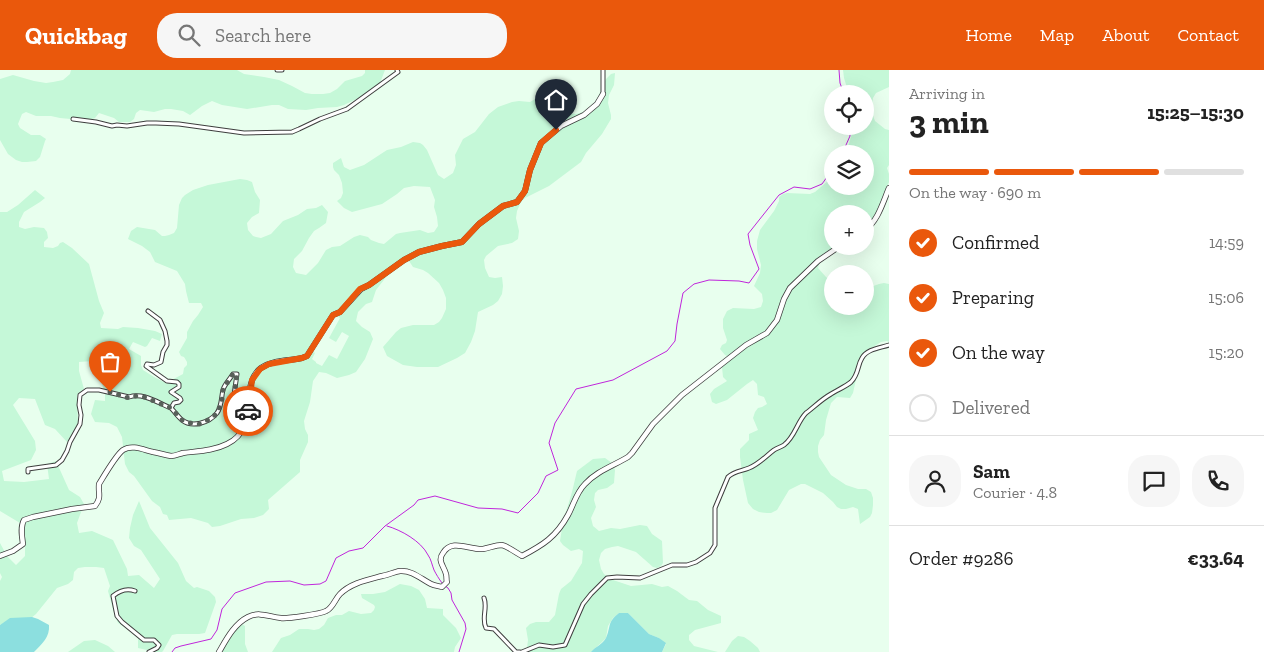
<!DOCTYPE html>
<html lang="en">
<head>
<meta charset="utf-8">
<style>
  :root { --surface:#fff; --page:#f6f6f6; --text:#222; --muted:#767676; --line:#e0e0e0; --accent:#ea580c }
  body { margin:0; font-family:"Zilla Slab",serif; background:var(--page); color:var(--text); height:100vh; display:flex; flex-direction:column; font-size:19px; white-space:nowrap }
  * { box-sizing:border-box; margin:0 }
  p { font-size:16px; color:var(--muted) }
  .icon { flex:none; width:28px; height:28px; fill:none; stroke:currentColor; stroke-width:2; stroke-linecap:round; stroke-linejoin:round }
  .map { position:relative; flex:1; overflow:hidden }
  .sheet { display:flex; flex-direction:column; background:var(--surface); width:375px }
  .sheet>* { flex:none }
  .controls { position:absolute; left:824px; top:15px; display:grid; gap:10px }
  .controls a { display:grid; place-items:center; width:50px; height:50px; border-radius:50%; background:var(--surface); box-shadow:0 5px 20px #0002; font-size:25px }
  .pin { position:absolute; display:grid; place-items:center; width:42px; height:42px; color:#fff; margin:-51px -21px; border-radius:50% 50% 50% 0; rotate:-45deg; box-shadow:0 0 5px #0007 }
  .pin .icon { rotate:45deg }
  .courier { position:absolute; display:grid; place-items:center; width:50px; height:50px; margin:-25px; border:4px solid #ea580c; border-radius:50%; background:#fff; color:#222; box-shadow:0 1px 6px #0007 }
  .head em { font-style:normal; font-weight:700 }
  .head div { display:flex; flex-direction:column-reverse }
  .head { display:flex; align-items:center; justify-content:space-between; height:85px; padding:0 20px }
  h1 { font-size:32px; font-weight:700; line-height:38px }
  .bar { display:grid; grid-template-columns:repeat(4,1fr); gap:8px 5px; align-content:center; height:60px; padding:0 20px }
  .bar i { height:6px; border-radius:4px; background:var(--line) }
  .bar .current { background:var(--accent) }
  .bar p { grid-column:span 4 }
  .line { display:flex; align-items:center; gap:12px; padding:0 20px; border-top:1px solid var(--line) }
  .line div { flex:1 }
  .round { display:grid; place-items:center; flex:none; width:52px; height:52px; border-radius:20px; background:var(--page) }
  ol { padding:0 20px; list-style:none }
  li { display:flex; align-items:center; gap:15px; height:55px }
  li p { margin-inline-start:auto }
  li .icon { padding:5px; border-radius:50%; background:var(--accent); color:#fff; stroke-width:4 }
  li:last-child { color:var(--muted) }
  li i { width:28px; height:28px; border:2px solid var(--line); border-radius:50% }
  header { display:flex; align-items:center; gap:30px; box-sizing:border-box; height:70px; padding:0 25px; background:var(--accent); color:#fff }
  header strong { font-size:24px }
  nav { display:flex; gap:28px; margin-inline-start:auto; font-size:18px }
  .search { width:350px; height:45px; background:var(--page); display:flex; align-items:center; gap:12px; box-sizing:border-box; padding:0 18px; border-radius:20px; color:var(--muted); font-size:19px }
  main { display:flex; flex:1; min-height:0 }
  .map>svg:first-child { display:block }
  .farmland { fill:#c5f8d8; fill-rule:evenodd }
  .forest { fill:#8cdfdf }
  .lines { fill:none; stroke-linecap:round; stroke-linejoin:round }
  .stream { stroke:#c026db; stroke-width:1 }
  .minor-casing { stroke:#3e3e3e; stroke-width:5 }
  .tertiary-casing { stroke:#3e3e3e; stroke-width:6 }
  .minor { stroke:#fff; stroke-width:3 }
  .tertiary { stroke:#fff; stroke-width:4.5 }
  .done { stroke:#58605a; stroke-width:5; stroke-dasharray:0 9 }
  .route { stroke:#ea580c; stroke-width:6 }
</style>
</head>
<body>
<header>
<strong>Quickbag</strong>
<div class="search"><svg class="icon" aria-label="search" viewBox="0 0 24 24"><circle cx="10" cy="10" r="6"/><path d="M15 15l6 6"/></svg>Search here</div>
<nav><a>Home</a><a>Map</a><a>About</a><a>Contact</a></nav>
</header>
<main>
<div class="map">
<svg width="889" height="582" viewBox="0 0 889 582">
  <rect width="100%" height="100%" fill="#e8ffee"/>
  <g class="farmland">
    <path d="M71,0H237L244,4L264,7L279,10L292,16L305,23L312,24H323L330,23L337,19L345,11L362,6L365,3V0H385L380,13L376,17L369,23L344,35L337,37L318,38L306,40L288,39L279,35H272L247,39L222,35L212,31L202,36L190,45L183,41L171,39H165L154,42L140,40L136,43L134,49L130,52H119L114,48L99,43L95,48L92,49L81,50L60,48L51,46H36L26,42L22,44L18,54L20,58L31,65H40L46,69L45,71L40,87L36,91L27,92H22L16,90L8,84L0,70V9L13,5L34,11L46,13L53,12L63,10L70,4Z"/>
    <path d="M843,0H889V17L876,23L873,28L872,37V43L875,51L885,59L889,60V95L887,98L889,104V112L885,121L880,142L869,155L865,156V144H832V176H836L820,191L818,198L826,207L832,211V236H865V219L879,214L884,213L889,214V272L887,271L881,272L865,282L861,287L853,323L850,328L837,327L831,333L826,350L824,365L820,370L818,376V382L819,387L831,405L846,415L858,419H866L871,422L873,428V435L872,443L870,447L860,454L858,439L853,437L846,439H841L837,437L833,432L823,423L805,414H801L789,420L777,440L771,443H767L759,442L753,439L748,433L743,410L740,387V379L749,370V364L758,360L753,348L755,342L758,338L762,337L767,334L764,327L758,325L757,314L753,310L747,314L727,330L716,334L712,332L710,324L714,319L727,311L723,307L722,297L729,291V287L725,285L720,279L722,275L726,273L727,270L723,258V249L727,241L733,238L754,239L761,237L763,231L762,224L754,216L760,203L761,195L757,179V171L760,160L774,141L779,131V127L783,124L787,123L810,124L815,122L828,111L832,103V116H865V84H846L854,56H865V24H849L844,8Z"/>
    <path d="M615,3L614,15L609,25L608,33L611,45V49L602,64L586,83L581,92L549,116L525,128L521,132L517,141L516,148L519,161L518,169L512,173L498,176L486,186L484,190L485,198L489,207L495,208L502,207L503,216L502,224L498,231L493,235L478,242L475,261L471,272L465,283L457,288L438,297H417L403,295L387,286L383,277L396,262L401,258L413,255H434L439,252L442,248L446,239V228L443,220L439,213L428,203L423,200L413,197L407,188L394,197L376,220L372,232L366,234L358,242L356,251L362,257L370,262L373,269L365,289L356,302L349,305L337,308L326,303L319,302L313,311L310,332L304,351L305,359L308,365V372L300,390V402L268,430L269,439L263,445L254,448L241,449L220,456L212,457L208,453L191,448L169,450L167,445L163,444L160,437L152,431L134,406L129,402L125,394L122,367L117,357L109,353L95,352L91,344L95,330L105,331V323L101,311L119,313L121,304L101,301L93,291L79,292V301L84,319L77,325L78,357L67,372L55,359L45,355L35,329L19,328L13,335L35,371L36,380L31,390L2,401L4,411L24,412L49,409L47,394L56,391L69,420L80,427L84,434L77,453L79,463L92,461L113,470L127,499L128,506L139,505L154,518L160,509L141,480L134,476L129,468L130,458L133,445L139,431L150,458L178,493L186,511L194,518L197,517L209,521L215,527L216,532L205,563L199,564H177L172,565L163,581L162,582H152L147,580L138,578V568L130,560L118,553L115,546L108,521L110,516L104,498L96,497H85L78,498L74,502L73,510L68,514L57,518L36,544L31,548L10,549L0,555V511L2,507L0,503V473L7,486L16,495L25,486V470L20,453L0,441V142H7L18,135L35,120L45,128L40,132L24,142L19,152V157L25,159L34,157L44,158L47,162L48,168L44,172V177L53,178L58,176L60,173L63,172L72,178L89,194L99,231L104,243L100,253L101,258L118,259L123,257L138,258L155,261L162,264L160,271L152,268L147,276L145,277L133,272L129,279L141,286V295L143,300L154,307L166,313L183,304L184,298L187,295V292L184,287L181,286L179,282L187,268V262L193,251L198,245L203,237L201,233H189L186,221L185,214L177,201L155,192L150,182L142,176L128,169L131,161L137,157L155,160L162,166H165L169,165L174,163L177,158L179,135L182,128L185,125L193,120L208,115L240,109L247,110L252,112L255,122L260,130L259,143L252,147L247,153L248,160L253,166L256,167L261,168L271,164L283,151L298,145L307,139L316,138L322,135L328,142L326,153L319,158L314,161L309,168L302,181L294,189L293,197L296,203L306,205L318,193L326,180L332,177L340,176L354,167L360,165L368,167L371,170L379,173L384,174L396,164L400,163L420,160L428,163L434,162L438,156L437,147L434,137L435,130L430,117L414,116L404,118L397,124L382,134L352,142L344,138L337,131L341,128L343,123L342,113L339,105L334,100L333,97V93L341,88L344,97L350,100L364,95L387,80L401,77L413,72L420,73L423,75L427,80L438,105L444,109L453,103L456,95L455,85L463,69L475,62L489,44L498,37L512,32L519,31L530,32L535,29L552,34L553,38L561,42L576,44L580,43L586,41L596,31L606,9L611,4ZM334,246H336L340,248L329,268L336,272L342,262L349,266L337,289L329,285L322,296L316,293V292L312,289L315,283L312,281Z"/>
    <path d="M605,388L612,393L615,400L614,413L607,418L598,420L595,423L594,430L596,437L591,448L593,456L599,461L611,458L620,459L640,455L647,456L652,464L662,471L663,493L661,496L657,498L653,497L636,482L618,476L612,477L605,479L601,483L599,490L601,499L604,504L610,509L631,516L652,514L662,517L668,516L677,521L689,530L697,531L708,540L721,546V553L695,560L689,565V570L694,576L718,582H662L666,574L659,568L649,564L628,543H619L613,548L608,556L606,568L602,572L591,582H524L527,578L528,570L526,558L530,554L536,552H549L555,545L559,524L561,519L571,511L582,493L583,481L579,479L571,481L563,475L560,471L563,452L572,422L577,401L593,389Z"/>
    <path d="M400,514L411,516L419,520L425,529L427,538L443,539V545L456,558L461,568L455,577L454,582H272L281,568L290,565L299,559H308L314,560L319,559L324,555L328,548L336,545H342L349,541L361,544L371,543L374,540L375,537L374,535L362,528L361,524H373L385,522Z"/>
    <path d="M240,553L245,556V574L248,582H218L231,559Z"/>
    <path d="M738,566L744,567L750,571L758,578L760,582H725L732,571Z"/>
    <path d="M95,570L108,576L115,582H68L84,571Z"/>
  </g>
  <g class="forest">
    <path d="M619,543H628L649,564L659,568L666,573L662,582H591C595,577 603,574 606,568C611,557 607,552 619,543Z"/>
    <path d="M32,547L38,549L49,555C50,567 42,574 34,582H0V555L10,548Z"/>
  </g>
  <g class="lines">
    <g class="stream">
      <path d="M839,0L840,13L844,24"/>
      <path d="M842,84L850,66L849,56"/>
      <path d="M387,456C401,460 421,471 428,485C431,489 432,495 434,500C436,504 439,509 442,513"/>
      <path d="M445,516L448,518L451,523L452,530L465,553L466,559L459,582"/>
      <path d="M172,582L175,578L181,576L211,569L217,560L222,539L235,523L266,512L290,511L304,515L320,514L326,511L336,488L349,481L363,478L385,456L414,435L418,430L435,426L478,438L502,439L518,443L538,423L546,406L558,400L549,373L555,353L576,319L613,310L667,281L675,271L677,254L683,223L694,214L709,210L739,211L749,213L759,199L750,175L748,164L779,125L794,117L810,119L822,114L832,100"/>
    </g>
    <g class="minor-casing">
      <g id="minor">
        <path d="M277,0H282"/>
        <path d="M603,24V0"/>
        <path d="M73,49L96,52L112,56L117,55L127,56L147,53H156L179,54L244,63L292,62L299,59L320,49L347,39L398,2L397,0"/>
        <path d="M148,241L160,250L165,261L167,271V275L163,282L161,292L154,295L147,294L146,296L167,311L177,312L179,314V317L171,322L180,328L181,330L179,332L174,333L171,338C175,342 178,347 182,350C192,358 209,353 217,343C222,336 221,328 223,320C224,315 230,309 233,304H237L234,325L237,329L244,331L243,339L247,342"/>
        <path d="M28,402V399L56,395L62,390L67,381L70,372L80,354L81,345L79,335L80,325L87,320H99L129,327C143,322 158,333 171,338"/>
        <path d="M135,521C127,518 119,521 113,526L117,546L122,552L144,570H154L159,575L157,578L149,582"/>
        <path d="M484,528C488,538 481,548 486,558L494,559L516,582H520"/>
        <path d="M522,582L539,575L553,577L565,575L583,534L591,524L607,508L617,507L640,508L672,495H687L696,492L710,483L715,475V438L728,407C734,401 742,401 749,398C759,394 766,386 774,380C777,378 781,377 784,375C795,367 797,352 806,343C814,337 822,329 831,324C837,320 845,317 851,312C859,304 857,296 862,288C867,279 880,278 889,275"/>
      </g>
    </g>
    <g class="tertiary-casing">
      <g id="tertiary">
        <path d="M865,160C878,151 883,132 889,118"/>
        <path d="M0,486L13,481L23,474C22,467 20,457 24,450L33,447L72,439L95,436C102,427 98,424 99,414C104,406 116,385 123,380C132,374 144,380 153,382C159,383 165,385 171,386C175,386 179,384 183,383C198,381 213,381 227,374C261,358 238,315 261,298C272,290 289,291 302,288L307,286L333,245L340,242L361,219L369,215L404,190L419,182L442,176L462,172L479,154L503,136L517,132L525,121L530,100L541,73L561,56L584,45L597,34L603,24"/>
        <path d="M219,582C226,570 234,554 248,547C260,541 269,547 281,548C286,549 321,544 326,541C333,538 335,529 340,524C351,513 367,510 382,506C388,505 394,502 400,501C412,500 421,509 431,514C435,516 439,516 442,517L447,512C446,510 447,507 446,504C444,496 437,491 443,483C452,468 469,480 483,479C489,478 496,475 502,475C507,476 518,484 522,486C543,475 556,467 568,445C574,434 576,423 585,414C597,401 613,396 628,387L632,383L653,354L682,325L746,275L767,263L777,250L784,229L790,218L818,191L840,176"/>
      </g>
    </g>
    <use href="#minor" class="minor"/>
    <use href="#tertiary" class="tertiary"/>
  </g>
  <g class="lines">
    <path class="done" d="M110,322L129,328L134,326H142L171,338L182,350L193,354H200L212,348L218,342L222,329L223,319L233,304H237L234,325L237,329L244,331L243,339L248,343V341"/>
    <path class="route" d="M248,341L252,310L260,299L269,294L302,288L307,286L333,245L340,242L360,219L369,215L404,190L419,182L442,176L462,172L479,154L503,136L517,132L525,121L530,100L541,73L556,60"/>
  </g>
</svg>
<div class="controls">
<a><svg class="icon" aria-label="locate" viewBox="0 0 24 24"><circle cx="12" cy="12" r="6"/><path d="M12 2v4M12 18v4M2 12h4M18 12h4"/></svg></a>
<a><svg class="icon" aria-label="layers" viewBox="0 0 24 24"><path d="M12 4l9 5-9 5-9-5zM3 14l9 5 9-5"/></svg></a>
<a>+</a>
<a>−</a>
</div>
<div class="pin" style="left:110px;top:322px;background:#ea580c"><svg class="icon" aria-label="bag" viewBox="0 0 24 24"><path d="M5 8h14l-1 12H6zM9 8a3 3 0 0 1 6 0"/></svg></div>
<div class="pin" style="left:556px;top:60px;background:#1f2937"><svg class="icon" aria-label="home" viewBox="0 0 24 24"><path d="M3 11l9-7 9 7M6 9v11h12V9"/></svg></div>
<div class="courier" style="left:248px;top:341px"><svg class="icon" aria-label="car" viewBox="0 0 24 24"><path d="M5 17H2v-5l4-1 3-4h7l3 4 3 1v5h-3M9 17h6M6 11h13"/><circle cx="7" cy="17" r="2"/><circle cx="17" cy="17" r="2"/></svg></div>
</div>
<section class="sheet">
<div class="head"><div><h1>3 min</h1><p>Arriving in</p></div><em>15:25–15:30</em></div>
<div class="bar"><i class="current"></i><i class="current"></i><i class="current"></i><i></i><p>On the way · 690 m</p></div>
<ol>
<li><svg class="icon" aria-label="check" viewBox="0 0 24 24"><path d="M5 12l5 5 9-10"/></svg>Confirmed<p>14:59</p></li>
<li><svg class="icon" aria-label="check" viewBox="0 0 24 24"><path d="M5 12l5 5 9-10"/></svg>Preparing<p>15:06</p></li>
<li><svg class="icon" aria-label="check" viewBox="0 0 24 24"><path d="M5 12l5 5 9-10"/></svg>On the way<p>15:20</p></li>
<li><i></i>Delivered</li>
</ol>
<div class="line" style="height:90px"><a class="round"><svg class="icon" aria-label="person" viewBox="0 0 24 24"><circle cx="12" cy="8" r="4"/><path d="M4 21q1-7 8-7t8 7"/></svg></a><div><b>Sam</b><p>Courier · 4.8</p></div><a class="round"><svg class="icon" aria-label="chat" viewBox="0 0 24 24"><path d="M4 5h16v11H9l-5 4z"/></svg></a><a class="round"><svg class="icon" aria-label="phone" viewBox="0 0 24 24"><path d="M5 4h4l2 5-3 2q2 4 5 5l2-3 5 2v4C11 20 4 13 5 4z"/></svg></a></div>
<div class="line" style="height:65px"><div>Order #9286</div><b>€33.64</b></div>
</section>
</main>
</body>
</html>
